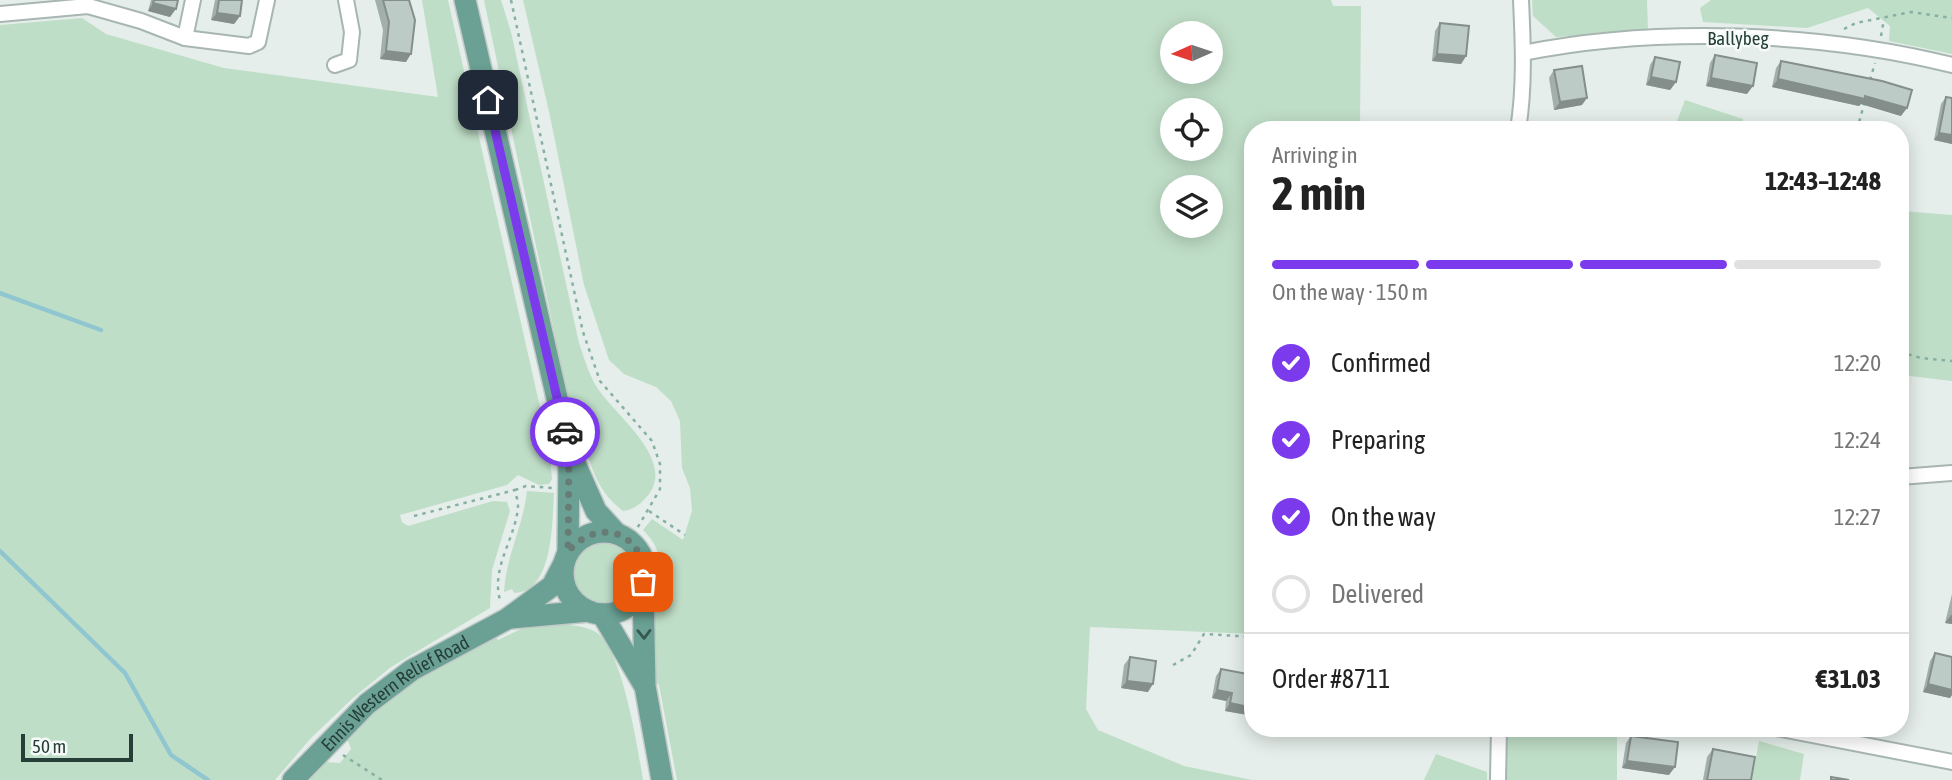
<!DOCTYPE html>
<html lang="en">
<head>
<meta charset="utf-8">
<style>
  :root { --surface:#fff; --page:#f2f2f2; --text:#222; --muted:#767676; --line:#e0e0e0; --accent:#7c3aed }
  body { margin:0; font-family:"Asap Condensed",sans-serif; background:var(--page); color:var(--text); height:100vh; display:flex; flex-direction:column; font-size:26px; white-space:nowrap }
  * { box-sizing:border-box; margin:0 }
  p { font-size:23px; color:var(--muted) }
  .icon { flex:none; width:38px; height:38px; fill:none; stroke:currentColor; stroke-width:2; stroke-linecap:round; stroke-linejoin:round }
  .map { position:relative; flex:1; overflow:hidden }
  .panel { position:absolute; left:1244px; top:121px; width:665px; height:616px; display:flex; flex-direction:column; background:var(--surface); border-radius:28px; box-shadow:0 4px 18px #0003 }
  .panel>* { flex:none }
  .needle { width:46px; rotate:267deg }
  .tools { position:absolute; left:1160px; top:21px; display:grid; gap:14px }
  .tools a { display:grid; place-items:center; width:63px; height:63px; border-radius:50%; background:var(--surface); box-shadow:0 4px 18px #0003; font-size:35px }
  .scale { position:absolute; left:21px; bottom:18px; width:112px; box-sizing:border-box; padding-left:7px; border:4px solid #253f38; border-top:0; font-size:19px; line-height:24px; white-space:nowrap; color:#253f38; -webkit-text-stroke:5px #f6faf8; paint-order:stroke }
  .pin { position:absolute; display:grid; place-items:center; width:60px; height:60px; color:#fff; margin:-30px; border-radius:14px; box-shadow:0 4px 10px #0006 }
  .courier { position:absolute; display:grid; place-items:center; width:70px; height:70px; margin:-35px; border:5px solid #7c3aed; border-radius:50%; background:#fff; color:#222; box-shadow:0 2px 9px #0007 }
  .headline em { font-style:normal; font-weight:700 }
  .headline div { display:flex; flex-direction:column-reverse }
  .headline { display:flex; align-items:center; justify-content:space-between; height:119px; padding:0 28px }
  h1 { font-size:46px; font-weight:700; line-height:52px }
  .bar { display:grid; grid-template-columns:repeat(4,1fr); gap:10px 7px; align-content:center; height:84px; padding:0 28px }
  .bar i { height:9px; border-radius:5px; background:var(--line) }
  .bar .on { background:var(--accent) }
  .bar p { grid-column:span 4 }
  .line { display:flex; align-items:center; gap:18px; padding:0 28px; border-top:2px solid var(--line) }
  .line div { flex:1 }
  ol { padding:0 28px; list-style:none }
  li { display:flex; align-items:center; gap:21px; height:77px }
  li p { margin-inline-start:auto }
  li .icon { padding:7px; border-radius:50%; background:var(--accent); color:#fff; stroke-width:4 }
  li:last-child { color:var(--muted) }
  li i { width:38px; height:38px; border:4px solid var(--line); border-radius:50% }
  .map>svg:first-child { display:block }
  .green { fill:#bfdec7; fill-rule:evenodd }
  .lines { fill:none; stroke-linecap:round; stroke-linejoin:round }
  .stream { stroke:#90c6d0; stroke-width:4.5 }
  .minor-casing { stroke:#a8b6b1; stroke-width:18 }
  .primary-casing { stroke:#c2c9c7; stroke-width:24 }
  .path { stroke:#87b0a3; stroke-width:2.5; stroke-dasharray:3.5 5; stroke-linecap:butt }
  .minor { stroke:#fff; stroke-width:14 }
  .primary { stroke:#6ba194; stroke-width:21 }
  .wall { fill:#a3afaa }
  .shaded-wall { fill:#848e8b }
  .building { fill:#bdcbc6; stroke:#848e8b; stroke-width:2 }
  .oneway { stroke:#36584f }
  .done { stroke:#687c76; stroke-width:7; stroke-dasharray:0 12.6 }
  .route { stroke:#7c3aed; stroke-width:9 }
  .labels { text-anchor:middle; stroke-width:5; stroke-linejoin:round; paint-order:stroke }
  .street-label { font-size:19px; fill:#253f38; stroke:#f6faf8 }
</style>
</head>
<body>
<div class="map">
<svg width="1952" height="780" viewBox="0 0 1952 780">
  <rect width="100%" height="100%" fill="#e5eeea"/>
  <g class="green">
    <path d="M422,0H448L549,447L552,479L549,484L539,485L518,475L507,485L400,515L402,522L408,526L493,501L507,502L510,511L492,570L490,608L391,667L353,698L311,738L275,780H0V25L82,18L106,34L224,68L438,97Z"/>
    <path d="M484,0H501L511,32L579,343C584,357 588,372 595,384C610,412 676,457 649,494C642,503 634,510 623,511C594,489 590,462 581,429H571L554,331Z"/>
    <path d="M523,0H1331L1333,6H1361L1360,129L1253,130V634L1090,627L1086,709L1098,730L1184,766L1252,780H677L659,685L652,679C652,655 651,631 653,607C656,575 671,558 643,530L652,519L683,540L692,511L690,488L682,468L680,421L671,401L656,387L624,374L609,360L584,285L550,116ZM1172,33H1211V72H1172ZM1172,110H1211V149H1172ZM1172,187H1211V226H1172Z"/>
    <path d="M1532,0H1647L1648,31L1556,37L1533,16Z"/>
    <path d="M1711,0H1952V54L1889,41L1890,26L1868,8L1807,28L1703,22L1700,8Z"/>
    <path d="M1685,100L1743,119L1741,129H1674Z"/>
    <path d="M1901,211L1952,215V381L1901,375Z"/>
    <path d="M527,491L554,493C552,521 554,592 514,593L512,589L504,592C506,556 523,527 527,491Z"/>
    <circle cx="604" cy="572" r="32"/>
    <path d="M553,623C566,625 584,625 596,632C622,648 638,748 643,780H307L326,762L340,763L351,749L347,738L388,700L436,668L494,635L498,640L523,628Z"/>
    <path d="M1506,728H1617V780H1507Z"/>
    <path d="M1759,741L1804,754L1800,780H1752Z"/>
    <path d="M1436,754L1487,772V780H1424Z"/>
  </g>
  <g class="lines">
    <g class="stream">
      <path d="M0,293L101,330"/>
      <path d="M0,551L125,673L171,755L208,780"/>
    </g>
    <g class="minor-casing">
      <g id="minor">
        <path d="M0,14L88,6L141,21L185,38L249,46L258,42L267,0"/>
        <path d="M185,38L193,0"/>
        <path d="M1523,53C1657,26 1819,32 1952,65"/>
        <path d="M335,65L349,60L352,32L346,0"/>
        <path d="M1518,130C1525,86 1523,43 1521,0"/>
        <path d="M1900,477L1952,473"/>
        <path d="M1776,728L1952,762"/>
        <path d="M1498,780L1499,728"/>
      </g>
    </g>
    <g class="primary-casing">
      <g id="primary">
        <path d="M465,0L569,450L596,511L617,534"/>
        <circle cx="604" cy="573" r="41"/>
        <path d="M568,552L569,459"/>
        <path d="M643,584L645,686L662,780"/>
        <path d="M602,614L644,685"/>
        <path d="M511,618L589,611"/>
        <path id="s1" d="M293,780L367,704L412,670L507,619L552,586L563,565"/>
      </g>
    </g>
    <g class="path">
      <path d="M511,0L583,332L600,381L652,441L660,464V489L635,532"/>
      <path d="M1844,29L1856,23L1911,12L1952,18"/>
      <path d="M1881,36L1884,19"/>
      <path d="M1870,80L1875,63"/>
      <path d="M1857,130L1864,104"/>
      <path d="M1900,352L1921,358L1952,361"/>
      <path d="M515,490L526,486L553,488"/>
      <path d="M649,511L685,535"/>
      <path d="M414,516L515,490C516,495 518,501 518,506C516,539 489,569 501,603"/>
      <path d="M1173,665L1191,655L1204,634L1253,637"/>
      <path d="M343,755L382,780"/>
    </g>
    <use href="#minor" class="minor"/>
    <use href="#primary" class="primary"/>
  </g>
  <g class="wall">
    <path d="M151,0H178L170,17L148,11Z"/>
    <path d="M215,0H242L240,16L234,24L211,20Z"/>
    <path d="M375,0H409L406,62L380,59L383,30Z"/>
    <path d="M1440,23L1466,56L1461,64L1432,61L1435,31Z"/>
    <path d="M1715,55L1747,94L1706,86L1710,63Z"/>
    <path d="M1655,57L1676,82L1670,90L1646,85L1650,65Z"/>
    <path d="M1781,61L1901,116L1861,104L1859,106L1772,87L1776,68Z"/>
    <path d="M1554,70L1582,105L1554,110L1549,78Z"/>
    <path d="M1946,97L1952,98V144L1934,140L1941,104Z"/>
    <path d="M1952,594V624L1945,623Z"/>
    <path d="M1935,653L1952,657V695L1950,698L1923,692L1930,661Z"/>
    <path d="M1130,657L1148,692L1121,688L1124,665Z"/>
    <path d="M1221,669L1248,715L1225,711L1226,701L1212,698L1216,676Z"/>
    <path d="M1631,736L1669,775L1622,768L1626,743Z"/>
    <path d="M1713,749L1751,780H1703L1707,757Z"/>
  </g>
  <g class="shaded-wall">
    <path d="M153,3L176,9L170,17L148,11Z"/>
    <path d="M217,13L240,16L234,24L211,20Z"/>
    <path d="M386,51L411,54L406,62L380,59Z"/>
    <path d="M1437,54L1466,56L1461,64L1432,61Z"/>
    <path d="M1651,77L1676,82L1670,90L1646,85Z"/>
    <path d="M1711,78L1753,86L1747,94L1706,86Z"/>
    <path d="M1778,79L1865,96L1907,108L1901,116L1861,104L1859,106L1772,87Z"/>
    <path d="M1587,98L1582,105L1554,110L1560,102Z"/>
    <path d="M1939,133L1952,135V144L1934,140Z"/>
    <path d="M1951,615H1952V624L1945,623Z"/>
    <path d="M1127,681L1153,684L1148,692L1121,688Z"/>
    <path d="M1928,684L1952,690V695L1950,698L1923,692Z"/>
    <path d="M1217,690L1232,693L1226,701L1212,698Z"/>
    <path d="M1230,703L1253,708L1248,715L1225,711Z"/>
    <path d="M1437,728H1475L1470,735L1435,730Z"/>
    <path d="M1627,761L1675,767L1669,775L1622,768Z"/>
  </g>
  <g class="building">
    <path d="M154,0H178L176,9L153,3Z"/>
    <path d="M219,0H242L240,16L217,13Z"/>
    <path d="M383,0H409L415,20L411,54L386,51L389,22Z"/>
    <path d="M1440,23L1469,26L1466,56L1437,54Z"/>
    <path d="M1715,55L1757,63L1753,86L1711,78Z"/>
    <path d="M1655,57L1680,62L1676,82L1651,77Z"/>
    <path d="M1781,61L1882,81L1912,90L1907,108L1865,96V99L1778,79Z"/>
    <path d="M1582,66L1587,98L1560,102L1554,70Z"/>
    <path d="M1946,97L1952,98V135L1939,133Z"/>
    <path d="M1413,126L1440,129V130H1412Z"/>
    <path d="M1935,653L1952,657V690L1928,684Z"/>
    <path d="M1130,657L1156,661L1153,684L1127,681Z"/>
    <path d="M1221,669L1253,675V708L1230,703L1232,693L1217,690Z"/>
    <path d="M1631,736L1678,742L1675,767L1627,761Z"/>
    <path d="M1713,749L1755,757L1751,780H1707Z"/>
    <path d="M1831,777L1849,780H1831Z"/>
  </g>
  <defs><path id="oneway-chevron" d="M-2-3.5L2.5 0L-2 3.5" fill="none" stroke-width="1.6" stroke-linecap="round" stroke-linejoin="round" transform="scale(1.75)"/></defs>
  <use class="oneway" href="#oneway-chevron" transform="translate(644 634) rotate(89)"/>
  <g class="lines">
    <path class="done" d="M565,432L569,450L568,552C598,515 648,533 643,582"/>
    <path class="route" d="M488,100L565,432"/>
  </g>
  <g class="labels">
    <g class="street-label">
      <text x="1738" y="45">Ballybeg</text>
      <text dy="7" stroke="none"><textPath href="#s1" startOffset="135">Ennis Western Relief Road</textPath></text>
    </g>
  </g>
</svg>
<div class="tools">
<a><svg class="needle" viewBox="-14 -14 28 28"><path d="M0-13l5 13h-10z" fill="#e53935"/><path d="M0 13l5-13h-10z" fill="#767676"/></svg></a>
<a><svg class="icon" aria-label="locate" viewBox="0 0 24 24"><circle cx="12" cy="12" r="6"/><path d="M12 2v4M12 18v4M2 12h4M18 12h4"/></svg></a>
<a><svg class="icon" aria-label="layers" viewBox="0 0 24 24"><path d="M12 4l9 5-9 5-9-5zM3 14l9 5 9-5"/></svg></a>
</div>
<div class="scale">50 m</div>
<div class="pin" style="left:643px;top:582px;background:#ea580c"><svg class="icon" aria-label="bag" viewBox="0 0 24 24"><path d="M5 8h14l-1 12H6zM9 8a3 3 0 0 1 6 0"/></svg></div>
<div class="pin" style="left:488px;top:100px;background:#1f2937"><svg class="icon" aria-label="home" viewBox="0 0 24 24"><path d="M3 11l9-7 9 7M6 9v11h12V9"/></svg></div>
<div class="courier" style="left:565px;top:432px"><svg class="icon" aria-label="car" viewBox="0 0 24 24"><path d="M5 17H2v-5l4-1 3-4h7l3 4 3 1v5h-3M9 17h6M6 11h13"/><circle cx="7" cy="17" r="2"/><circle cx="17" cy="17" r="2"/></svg></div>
<section class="panel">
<div class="headline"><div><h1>2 min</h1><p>Arriving in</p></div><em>12:43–12:48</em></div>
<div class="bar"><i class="on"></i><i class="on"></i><i class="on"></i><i></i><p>On the way · 150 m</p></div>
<ol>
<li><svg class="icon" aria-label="check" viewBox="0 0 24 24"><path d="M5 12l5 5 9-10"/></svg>Confirmed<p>12:20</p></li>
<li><svg class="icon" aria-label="check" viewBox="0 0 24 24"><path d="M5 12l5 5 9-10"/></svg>Preparing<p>12:24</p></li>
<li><svg class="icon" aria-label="check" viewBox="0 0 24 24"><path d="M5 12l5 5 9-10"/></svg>On the way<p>12:27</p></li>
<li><i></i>Delivered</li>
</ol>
<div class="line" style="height:91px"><div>Order #8711</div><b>€31.03</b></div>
</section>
</div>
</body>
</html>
